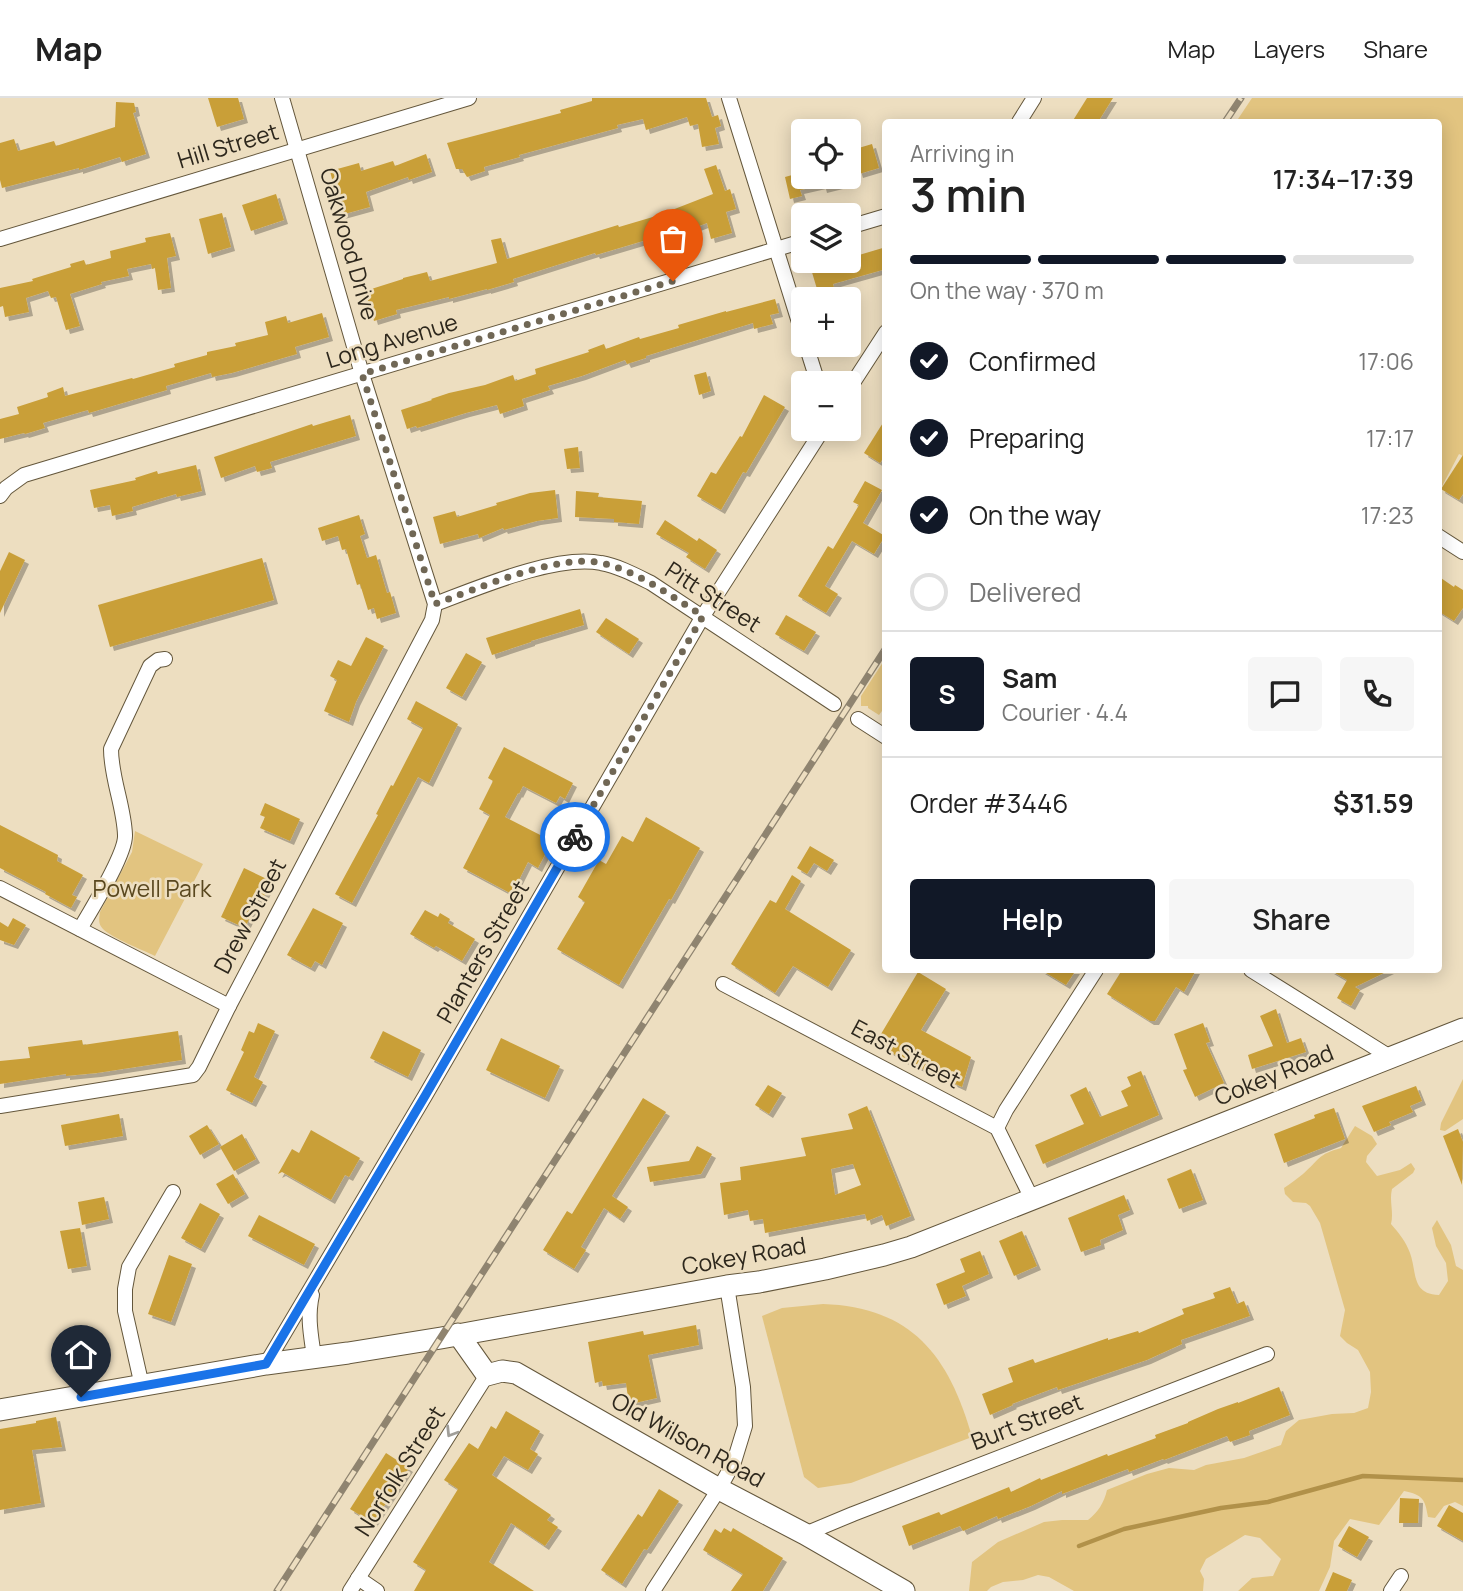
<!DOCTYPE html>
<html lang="en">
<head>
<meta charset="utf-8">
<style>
  :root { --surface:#fff; --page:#f6f6f6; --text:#222; --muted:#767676; --line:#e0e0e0; --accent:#111827 }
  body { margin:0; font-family:Manrope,sans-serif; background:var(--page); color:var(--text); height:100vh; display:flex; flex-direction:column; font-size:26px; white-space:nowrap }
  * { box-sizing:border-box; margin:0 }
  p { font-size:23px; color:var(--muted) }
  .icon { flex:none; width:38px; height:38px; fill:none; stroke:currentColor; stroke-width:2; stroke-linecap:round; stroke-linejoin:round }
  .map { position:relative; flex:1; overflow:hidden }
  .side { position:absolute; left:882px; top:21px; width:560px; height:854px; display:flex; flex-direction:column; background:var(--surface); border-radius:7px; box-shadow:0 4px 18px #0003 }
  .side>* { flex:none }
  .tools { position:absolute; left:791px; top:21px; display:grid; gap:14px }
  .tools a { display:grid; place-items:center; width:70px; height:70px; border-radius:7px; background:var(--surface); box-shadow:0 4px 18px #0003; font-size:35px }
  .pin { position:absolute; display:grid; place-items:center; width:60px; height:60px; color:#fff; margin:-72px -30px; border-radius:50% 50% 50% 0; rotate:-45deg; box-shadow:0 0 7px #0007 }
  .pin .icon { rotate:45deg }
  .courier { position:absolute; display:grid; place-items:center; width:70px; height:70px; margin:-35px; border:5px solid #1a73e8; border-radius:50%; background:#fff; color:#222; box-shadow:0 2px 9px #0007 }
  .headline em { font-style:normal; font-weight:600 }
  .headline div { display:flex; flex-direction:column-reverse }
  .headline { display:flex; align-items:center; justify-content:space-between; height:119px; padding:0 28px }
  h1 { font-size:46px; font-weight:600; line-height:52px }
  .bar { display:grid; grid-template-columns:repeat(4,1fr); gap:10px 7px; align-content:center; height:84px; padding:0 28px }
  .bar i { height:9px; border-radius:5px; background:var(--line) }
  .bar .current { background:var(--accent) }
  .bar p { grid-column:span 4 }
  .line { display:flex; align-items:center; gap:18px; padding:0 28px; border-top:2px solid var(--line) }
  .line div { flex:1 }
  .round { display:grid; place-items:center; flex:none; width:74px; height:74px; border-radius:7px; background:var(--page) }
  ol { padding:0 28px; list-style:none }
  li { display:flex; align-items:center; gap:21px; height:77px }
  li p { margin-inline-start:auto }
  li .icon { padding:7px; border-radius:50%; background:var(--accent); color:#fff; stroke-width:4 }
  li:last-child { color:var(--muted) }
  li i { width:38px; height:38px; border:4px solid var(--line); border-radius:50% }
  .primary-button { display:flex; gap:14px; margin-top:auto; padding:14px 28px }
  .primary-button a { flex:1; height:80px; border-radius:7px; background:var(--accent); color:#fff; font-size:28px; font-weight:600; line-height:80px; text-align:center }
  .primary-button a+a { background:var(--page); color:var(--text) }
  header { display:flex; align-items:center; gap:42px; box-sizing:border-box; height:98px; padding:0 35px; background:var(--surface); border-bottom:2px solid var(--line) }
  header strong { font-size:33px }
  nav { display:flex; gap:38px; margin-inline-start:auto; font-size:24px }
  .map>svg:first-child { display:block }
  .green { fill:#e2c480 }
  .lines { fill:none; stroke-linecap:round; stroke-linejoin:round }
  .stream { stroke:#b19149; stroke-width:4.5 }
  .building { fill:#c99f39; fill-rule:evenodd; filter:url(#shadow) }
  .street-casing { stroke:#64573c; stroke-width:16 }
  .secondary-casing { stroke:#64573c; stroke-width:23 }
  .street { stroke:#fff; stroke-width:14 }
  .secondary { stroke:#fff; stroke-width:21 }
  .rail-casing { stroke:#8f8470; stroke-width:7 }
  .rail { stroke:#eddec0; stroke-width:4.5; stroke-dasharray:13; stroke-linecap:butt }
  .oneway { stroke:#a09e99 }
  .done { stroke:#706755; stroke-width:7; stroke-dasharray:0 12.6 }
  .route { stroke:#1a73e8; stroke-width:9 }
  .labels { text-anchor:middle; stroke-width:5; stroke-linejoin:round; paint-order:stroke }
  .street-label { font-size:23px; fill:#2d271c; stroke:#eddec0 }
  .park-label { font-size:23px; fill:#5a481f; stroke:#eddec0 }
</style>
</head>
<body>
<header>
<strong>Map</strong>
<nav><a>Map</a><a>Layers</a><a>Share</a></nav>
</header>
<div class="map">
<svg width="1463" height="1493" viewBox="0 0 1463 1493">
  <defs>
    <filter id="shadow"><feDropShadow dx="4" dy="4" stdDeviation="0" flood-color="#0004"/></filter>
  </defs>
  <rect width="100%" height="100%" fill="#eddec0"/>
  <g class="green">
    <path d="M1252,0H1463V358L1459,356L1439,394L1438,24H1236Z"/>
    <path d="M885,561V609L879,617L868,610V608H861V598Z"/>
    <path d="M135,733L203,766L155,858C143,852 112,840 103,831C98,826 99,821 100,814L132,754Z"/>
    <path d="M1463,981V1021L1445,1033L1440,1032L1441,1025Z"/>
    <path d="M1355,1028L1372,1038L1377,1046L1367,1058L1366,1064L1377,1078L1400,1072L1411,1065L1415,1071L1413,1075L1392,1091C1389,1103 1394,1114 1391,1126C1399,1135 1406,1144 1410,1155C1417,1174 1411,1196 1439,1197L1448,1183L1446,1165L1436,1148L1432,1130L1437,1122L1451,1147L1456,1168L1463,1172V1408L1455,1404L1444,1408L1435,1420L1428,1419C1425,1401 1423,1397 1404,1393L1379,1427L1350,1421L1334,1443L1330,1469L1319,1493H1238L1252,1480L1273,1478L1281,1461L1260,1440L1245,1437L1206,1461L1200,1473L1204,1481L1203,1493H1074L1049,1479L1038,1477L1023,1482L1003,1484L991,1489L987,1493H969L972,1464L998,1444L1044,1424L1062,1422H1088C1098,1414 1104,1405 1107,1392L1147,1376L1169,1370L1194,1372L1206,1367L1244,1360L1281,1347L1286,1333L1299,1322L1332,1316L1354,1315L1368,1310L1371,1294L1370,1274L1358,1252L1347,1245L1340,1238L1345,1212L1320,1125L1310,1108L1306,1105L1293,1104L1285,1096L1284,1090C1291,1085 1297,1081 1303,1076C1319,1062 1318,1056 1341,1050Z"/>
    <path d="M823,1206C912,1209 949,1258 972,1339L851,1385L818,1390L804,1379L762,1218L782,1210Z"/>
  </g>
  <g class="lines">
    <path class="stream" d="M1079,1448L1124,1431L1221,1410L1268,1404L1363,1378L1463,1382"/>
  </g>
  <g class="building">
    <path d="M208,0H238L244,21L217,29Z"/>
    <path d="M592,0H706L712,19L718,17L721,28L715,30L719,46L702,49L698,26L690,28L687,19L646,32L643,21L617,27L618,30L519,57L520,59L484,69L485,73L467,79L462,71H456L447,45L561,15L560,12L592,3Z"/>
    <path d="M1087,0H1113L1098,24H1072Z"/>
    <path d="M116,4L134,5L136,14L133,15L146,56L122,64L120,59L79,72V70L2,90L0,82V45L14,41L18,53L54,43L56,48L115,29Z"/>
    <path d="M872,46L879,70L859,76L852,52Z"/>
    <path d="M426,56L432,74L409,82L408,79L366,94L370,109L341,117L330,73L359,65L361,73L393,63L395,68Z"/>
    <path d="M716,67L725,93L730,91L736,111L726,114L732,135L711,141L707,125L681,135L680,132L596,157L595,155L513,181L514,184L487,192V191L449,201V199L396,212L397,216L374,223L365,193L403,181V180L427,174L430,183L497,165L491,142L501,140L507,161L618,127L619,129L673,113L672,112L713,96L704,71Z"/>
    <path d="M803,74V79H854L855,83L823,91L822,87L800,92L802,98L790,101L785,79Z"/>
    <path d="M276,96L284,122L251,133L242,107Z"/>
    <path d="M222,115L231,149L208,156L199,121Z"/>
    <path d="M170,135L176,158L167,160L171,190L158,192L155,170L152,171L151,166L127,171L129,178L101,184L102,186L70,196L80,228L66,232L56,199L51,200L48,193L26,200L29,214L5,219L3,208L0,209V190L33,183L32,181L71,169L70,166L84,162L86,167L111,160L110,153L146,144L145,140Z"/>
    <path d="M886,149V171L833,186L837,201H820L811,171L838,163H849V160Z"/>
    <path d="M775,201L779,215L770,217L773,226L754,231L753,225L646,258V260L627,266L625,262L582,278L548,288L550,292L522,301L524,308L500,316L497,307L466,315L417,330L416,328L407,331L401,312L432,302L431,301L449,295L485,287L513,277L515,283L536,276L535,271L589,254L588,252L604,246L606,251L639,239L640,241L679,230L678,227L726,213V214Z"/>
    <path d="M322,215L329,239L295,249L297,256L232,275L212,279L211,275L166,288L167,292L89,315L88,312L43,325L45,330L25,336L24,335L0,341V321L19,316L17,309L48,299L47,295L63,289L65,298L132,280L133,281L175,269L174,266L207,257V254L236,248L235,245L268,237L265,224L286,218L288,225Z"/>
    <path d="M706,274L711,293L699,297L694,277Z"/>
    <path d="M764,297L785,309L746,375L743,374L721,412L697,398L711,374L716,376L740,338L742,339Z"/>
    <path d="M350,317L356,338L270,364L272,370L257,374L255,368L221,380L214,359L312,326L313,328Z"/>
    <path d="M886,320V356L880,365L864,355Z"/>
    <path d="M578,349L580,370L567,371L564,351Z"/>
    <path d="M1463,357V396L1459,402L1441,391Z"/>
    <path d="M196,367L202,393L177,399L176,396L132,409L133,413L112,418L110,407L94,410L90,392L136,382L135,380L157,373L158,376Z"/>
    <path d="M865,383L882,392L863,425L885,438L874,456L852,443L825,488L838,496L826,515L798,498L828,448L833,451L859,407L853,404Z"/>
    <path d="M555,392L558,420L537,423L504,432L503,430L479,440L478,436L440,446L433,419L455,413L457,419L497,407L496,405L530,395Z"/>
    <path d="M576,393L599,395L598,399L642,403L639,426L614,424V421L575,419Z"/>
    <path d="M359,417L365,436L360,438L367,460L376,457L387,495L390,494L396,515L377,521L374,510L368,512L360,486L357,487L346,451L342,452L338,438L322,443L318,430Z"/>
    <path d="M665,422L697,443L699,440L717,452L705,471L686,459L689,455L656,436Z"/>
    <path d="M9,454L25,462L0,515V473Z"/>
    <path d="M262,460L274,502L110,549L98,507Z"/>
    <path d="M1438,478L1454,489L1455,487L1463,492V510L1454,523L1438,513Z"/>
    <path d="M580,511L584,527L531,543V544L492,557L486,540Z"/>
    <path d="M786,517L816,534L804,553L775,536Z"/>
    <path d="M606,520L639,541L629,556L596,534Z"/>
    <path d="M366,539L384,548L356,604L349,624L324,613L337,582L330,578L338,562L351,568Z"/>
    <path d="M466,555L482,564L462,599L446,590Z"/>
    <path d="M416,603L458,626L429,685L418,679L352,805L335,796L378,717L376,716L391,687L393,688L423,630L407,621Z"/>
    <path d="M504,649L573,685L565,701L560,698L556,705L523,688L519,696L518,695L505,719L552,743L538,770L528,764L512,796L463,770L490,717L479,711L493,683L488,680Z"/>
    <path d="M265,705L300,721L290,743L260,730L265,719L260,717Z"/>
    <path d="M646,719L700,750L671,802L669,801L619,887L557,851L585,804L578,799L599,762L606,766L622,738L633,744Z"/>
    <path d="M0,727L58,757L57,763L83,777L72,797L77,799L71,810L45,796L46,794L0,770Z"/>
    <path d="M810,748L834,762L827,773L814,765L807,776L797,770Z"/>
    <path d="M244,770L271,783L263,801L259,799L245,830L221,819Z"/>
    <path d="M792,777L801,783L785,811L851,852L828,889L793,868L775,895L731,866L770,802L776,805Z"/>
    <path d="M313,810L343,825L322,867L315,863L311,870L287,857Z"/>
    <path d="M425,812L438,819L440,815L450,821L448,825L475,841L462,863L436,848L434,850L410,836Z"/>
    <path d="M13,820L26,827L14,847L0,842V824L8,829Z"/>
    <path d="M1041,872H1076L1066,887Z"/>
    <path d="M1122,872H1196L1184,894L1176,889L1155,923H1150L1107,896Z"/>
    <path d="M1330,872H1390L1355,889L1360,892L1351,908L1337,900L1347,882Z"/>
    <path d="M918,874L946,891L921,932L971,959L962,989L901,961L882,948L886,940L881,936Z"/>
    <path d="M1276,911L1287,945L1301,940L1306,954L1252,971L1248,957L1273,948L1260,918Z"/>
    <path d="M258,925L275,933L254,979L263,984L252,1005L226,992L244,954L241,952L249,933L254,935Z"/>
    <path d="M1203,925L1210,944L1206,945L1224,985L1195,999L1183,972L1187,971L1174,936Z"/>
    <path d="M178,933L182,962L97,975L66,978V976L0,986V963L30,960L28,949L82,942L83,947Z"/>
    <path d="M383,933L421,952L408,979L370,960Z"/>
    <path d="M501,940L560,968L545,1000L486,972Z"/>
    <path d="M1141,973L1159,1017L1043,1066L1035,1047L1084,1026L1070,997L1086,989L1100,1019L1128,1008L1121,993L1131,988L1127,979Z"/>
    <path d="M768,987L782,995L769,1016L755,1007Z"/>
    <path d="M1416,988L1422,1003L1410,1008L1413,1014L1389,1024L1391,1027L1374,1034L1362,1008Z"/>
    <path d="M643,1000L666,1014L612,1098L628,1109L620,1121L604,1110L581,1149L586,1152L574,1171L543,1152L567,1113L572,1116Z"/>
    <path d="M867,1008L911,1118L886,1128L882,1117L867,1123L865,1116L765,1135L763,1121L750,1123L748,1112L724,1117L720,1085L741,1082L740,1069L806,1058L801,1040L853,1031L848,1016ZM853,1066L861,1087L835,1097L831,1071Z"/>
    <path d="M1334,1010L1345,1041L1284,1065L1274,1036L1315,1020L1314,1017Z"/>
    <path d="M119,1016L123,1038L65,1048L61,1027Z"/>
    <path d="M207,1027L219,1046L200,1057L189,1038Z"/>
    <path d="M1458,1031L1463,1044L1462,1087L1443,1038Z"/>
    <path d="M311,1032L360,1060L349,1079L345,1077L331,1102L282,1074L278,1076L292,1051L299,1055Z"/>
    <path d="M242,1036L256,1061L234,1073L220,1049Z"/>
    <path d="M697,1048L712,1056L701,1076L650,1084L647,1069L689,1063Z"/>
    <path d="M1191,1071L1203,1102L1179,1111L1167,1081Z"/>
    <path d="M233,1076L245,1096L228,1106L216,1086Z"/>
    <path d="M1124,1097L1130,1112L1118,1117L1123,1132L1100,1142L1101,1147L1081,1154L1068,1120Z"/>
    <path d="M104,1099L109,1121L82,1127L78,1104Z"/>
    <path d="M200,1105L220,1116L201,1151L181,1140Z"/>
    <path d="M259,1117L315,1146L304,1167L248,1138Z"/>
    <path d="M80,1130L87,1168L68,1171L60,1133Z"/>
    <path d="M1022,1133L1037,1168L1014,1178L999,1143Z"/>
    <path d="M980,1153L989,1176L962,1188L966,1198L944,1207L936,1186L965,1174L960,1161Z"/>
    <path d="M169,1157L192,1166L171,1224L148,1216Z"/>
    <path d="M1230,1189L1237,1206L1244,1203L1250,1218L1181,1242L1182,1246L1147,1262L1058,1292L1057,1289L1012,1306L1013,1307L990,1317L982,1296L1013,1284L1008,1270L1033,1261L1035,1265L1108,1240V1242L1138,1233L1139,1235L1184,1216L1182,1211L1215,1200L1213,1195Z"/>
    <path d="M696,1227L699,1247L648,1257L657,1300L635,1305L628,1300L626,1285L603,1288L602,1283L595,1285L588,1244L643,1233L644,1237Z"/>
    <path d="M1279,1289L1290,1317L1249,1333L1250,1337L1230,1344L1227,1338L1164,1362L1163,1361L1129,1374L1128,1371L1062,1396V1393L1031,1408L998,1421L997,1418L963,1433L960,1428L909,1448L902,1428L939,1414L941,1417L1009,1389L1011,1394L1040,1380L1041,1382L1107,1356L1108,1358L1156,1340L1155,1337L1188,1325V1324L1218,1311L1238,1304V1305Z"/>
    <path d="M506,1313L540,1333L530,1351L538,1356L528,1372L504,1358L492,1377L551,1417L547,1422L558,1429L545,1448L511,1425L489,1464L534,1493H414L426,1472L413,1464L458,1391L444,1382L469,1345L478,1351L491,1328L496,1331Z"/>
    <path d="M56,1319L62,1349L32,1352L41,1405L0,1412V1331L36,1325V1323Z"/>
    <path d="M386,1355L409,1370L373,1425L350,1411Z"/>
    <path d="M659,1391L679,1403L647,1452L644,1451L622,1486L601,1472L638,1416L642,1419Z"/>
    <path d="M1400,1400L1419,1401L1418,1425H1399Z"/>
    <path d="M1449,1407L1463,1415V1443L1437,1428Z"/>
    <path d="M1349,1428L1369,1439L1357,1459L1338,1448Z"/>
    <path d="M724,1430L731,1434L733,1430L783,1460L763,1493H731L743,1476L703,1452L715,1431L721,1435Z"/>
    <path d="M1333,1474L1352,1482L1347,1493H1325Z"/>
  </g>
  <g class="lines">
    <g class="street-casing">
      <g id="street">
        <path d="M729,0L803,237"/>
        <path d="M1019,24L1034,0"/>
        <path d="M849,129L886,118"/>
        <path d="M0,141L469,0"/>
        <path d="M806,247L818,285"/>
        <path d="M849,291L886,234"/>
        <path d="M0,398L6,390L24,377L803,143"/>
        <path d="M1438,438L1463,454"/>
        <path d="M435,506C478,490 556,456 601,465C618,468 635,477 651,485L834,606"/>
        <path d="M858,621L886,639"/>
        <path d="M0,790L229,908"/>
        <path d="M80,831C91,812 126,756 125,737C124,708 111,680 111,651L150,568L158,562L165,561"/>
        <path d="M1251,872L1390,959"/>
        <path d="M723,886L997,1030L1032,1101"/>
        <path d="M0,1008L193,977L199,969L229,908L432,522L435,506L362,276L282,0"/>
        <path d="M997,1030L1006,1012L1096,872"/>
        <path d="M312,1197C307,1219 311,1237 314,1259"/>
        <path d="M266,1266L425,998L703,518L823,331"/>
        <path d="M142,1288L125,1213V1191L129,1169L173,1094"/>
        <path d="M805,1436L853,1416L1267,1256"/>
        <path d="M358,1480L377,1493"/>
        <path d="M350,1493L487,1277"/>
        <path d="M653,1493L719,1391L734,1364L745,1328L743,1289L727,1188"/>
        <path d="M1391,1493L1401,1478"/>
      </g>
    </g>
    <g class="secondary-casing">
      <g id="secondary">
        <path d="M458,1236L487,1277L502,1273L516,1275L719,1391L805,1436L904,1493"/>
        <path d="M0,1312L266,1266L348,1255L441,1240L727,1188L759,1184L825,1171L884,1157L911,1149L1463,931"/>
      </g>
    </g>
    <use href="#street" class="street"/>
    <use href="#secondary" class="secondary"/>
    <g class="rail-casing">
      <g id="rail">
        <path d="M1225,24L1241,0"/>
        <path d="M277,1493L886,550"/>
      </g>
    </g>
    <use href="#rail" class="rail"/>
  </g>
  <defs><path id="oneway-chevron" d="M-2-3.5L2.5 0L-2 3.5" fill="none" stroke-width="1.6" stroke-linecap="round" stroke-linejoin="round" transform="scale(1.75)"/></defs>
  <use class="oneway" href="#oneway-chevron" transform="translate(451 1334) rotate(122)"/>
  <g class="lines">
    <path class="done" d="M575,739L703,518C671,498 639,474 602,465C558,455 477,491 435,506L362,276L673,183"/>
    <path class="route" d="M81,1299L266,1266L425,998L575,739"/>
  </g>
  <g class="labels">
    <g class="street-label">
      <text transform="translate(228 48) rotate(-17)" y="8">Hill Street</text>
      <text transform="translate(349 146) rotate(74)" y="8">Oakwood Drive</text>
      <text transform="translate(392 243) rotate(-17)" y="8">Long Avenue</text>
      <text transform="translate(713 499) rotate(33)" y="8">Pitt Street</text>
      <text transform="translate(250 818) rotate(-62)" y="8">Drew Street</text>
      <text transform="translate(483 854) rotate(-60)" y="8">Planters Street</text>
      <text transform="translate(906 956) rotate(28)" y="8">East Street</text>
      <text transform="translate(1274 977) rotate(-22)" y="8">Cokey Road</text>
      <text transform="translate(744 1158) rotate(-10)" y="8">Cokey Road</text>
      <text transform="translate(1027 1324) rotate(-21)" y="8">Burt Street</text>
      <text transform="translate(688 1342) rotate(29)" y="8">Old Wilson Road</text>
      <text transform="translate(400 1373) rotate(-58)" y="8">Norfolk Street</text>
    </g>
    <g class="park-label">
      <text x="152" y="799">Powell Park</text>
    </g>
  </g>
</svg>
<div class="tools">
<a><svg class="icon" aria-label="locate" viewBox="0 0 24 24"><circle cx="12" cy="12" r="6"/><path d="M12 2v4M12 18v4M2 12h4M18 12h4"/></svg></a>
<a><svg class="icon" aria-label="layers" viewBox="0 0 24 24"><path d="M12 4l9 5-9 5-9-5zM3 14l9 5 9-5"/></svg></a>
<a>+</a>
<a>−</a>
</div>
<div class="pin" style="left:673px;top:183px;background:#ea580c"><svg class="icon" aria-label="bag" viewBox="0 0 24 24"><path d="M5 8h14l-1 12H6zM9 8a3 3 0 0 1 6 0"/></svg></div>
<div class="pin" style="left:81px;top:1299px;background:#1f2937"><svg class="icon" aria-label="home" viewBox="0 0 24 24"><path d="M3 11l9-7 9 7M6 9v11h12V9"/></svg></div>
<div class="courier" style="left:575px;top:739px"><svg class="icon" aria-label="bike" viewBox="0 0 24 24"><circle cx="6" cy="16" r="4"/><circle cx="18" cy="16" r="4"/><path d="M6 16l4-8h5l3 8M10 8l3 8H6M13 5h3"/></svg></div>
<section class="side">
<div class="headline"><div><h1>3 min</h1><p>Arriving in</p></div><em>17:34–17:39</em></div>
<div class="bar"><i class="current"></i><i class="current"></i><i class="current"></i><i></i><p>On the way · 370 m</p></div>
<ol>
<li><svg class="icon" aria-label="check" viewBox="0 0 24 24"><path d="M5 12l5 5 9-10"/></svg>Confirmed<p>17:06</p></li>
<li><svg class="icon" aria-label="check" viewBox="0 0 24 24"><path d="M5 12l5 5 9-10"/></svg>Preparing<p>17:17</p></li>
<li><svg class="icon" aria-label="check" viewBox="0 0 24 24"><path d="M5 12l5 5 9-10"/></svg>On the way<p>17:23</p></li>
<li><i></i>Delivered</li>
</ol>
<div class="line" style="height:126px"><b class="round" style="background:var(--accent);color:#fff">S</b><div><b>Sam</b><p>Courier · 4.4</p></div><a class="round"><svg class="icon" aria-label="chat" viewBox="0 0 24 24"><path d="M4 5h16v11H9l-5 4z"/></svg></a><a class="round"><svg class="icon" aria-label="phone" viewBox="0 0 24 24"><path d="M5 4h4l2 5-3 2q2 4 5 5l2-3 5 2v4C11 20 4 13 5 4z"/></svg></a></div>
<div class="line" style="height:91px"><div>Order #3446</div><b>$31.59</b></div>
<div class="primary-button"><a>Help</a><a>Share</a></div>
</section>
</div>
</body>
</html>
